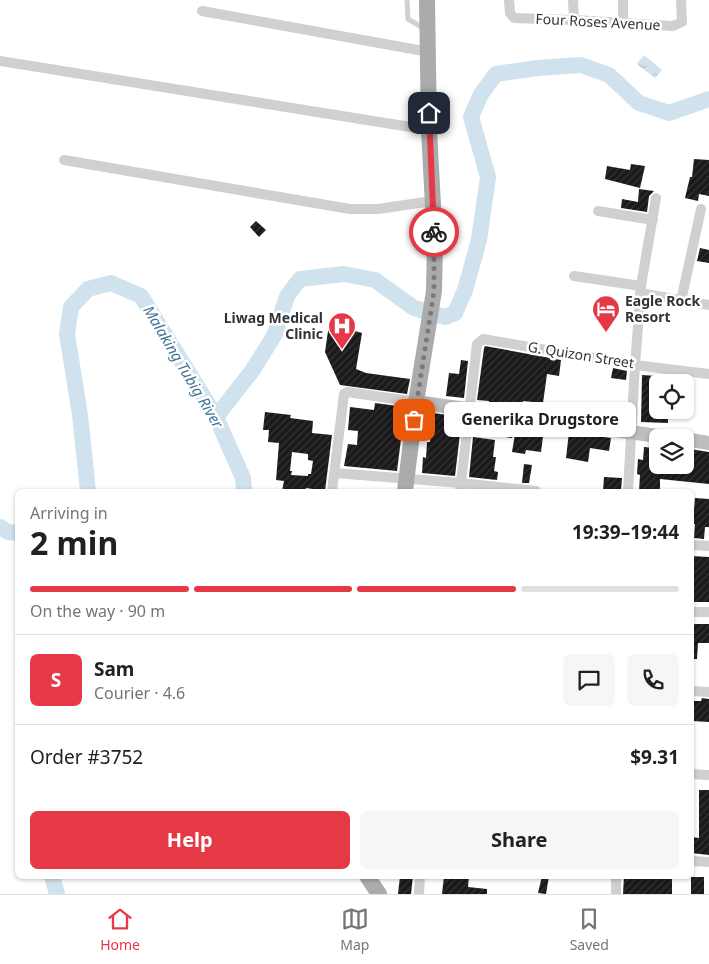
<!DOCTYPE html>
<html lang="en">
<head>
<meta charset="utf-8">
<style>
  :root { --surface:#fff; --page:#f6f6f6; --text:#202124; --muted:#757577; --line:#e0e0e0; --accent:#e63946 }
  body { margin:0; font-family:"Noto Sans",sans-serif; background:var(--page); color:var(--text); height:100vh; display:flex; flex-direction:column; font-size:19px; white-space:nowrap }
  * { box-sizing:border-box; margin:0 }
  p { font-size:16px; color:var(--muted) }
  .icon { flex:none; width:28px; height:28px; fill:none; stroke:currentColor; stroke-width:2; stroke-linecap:round; stroke-linejoin:round }
  .map { position:relative; flex:1; overflow:hidden }
  .side { position:absolute; left:15px; top:489px; width:679px; height:390px; display:flex; flex-direction:column; background:var(--surface); border-radius:8px; box-shadow:0 1px 4px #0004 }
  .side>* { flex:none }
  .tools { position:absolute; left:649px; top:374px; display:grid; gap:10px }
  .tools a { display:grid; place-items:center; width:45px; height:45px; border-radius:8px; background:var(--surface); box-shadow:0 1px 4px #0004; font-size:25px }
  .pin { position:absolute; display:grid; place-items:center; width:42px; height:42px; color:#fff; margin:-21px; border-radius:10px; box-shadow:0 2px 8px #0006 }
  .courier { position:absolute; display:grid; place-items:center; width:50px; height:50px; margin:-25px; border:4px solid #e63946; border-radius:50%; background:#fff; color:#222; box-shadow:0 1px 6px #0007 }
  .bubble { position:absolute; height:35px; border-radius:8px; background:var(--surface); box-shadow:0 1px 4px #0004; font-size:16px; font-weight:700; line-height:35px; text-align:center }
  .headline em { font-style:normal; font-weight:700 }
  .headline div { display:flex; flex-direction:column-reverse }
  .headline { display:flex; align-items:center; justify-content:space-between; height:85px; padding:0 15px }
  h1 { font-size:32px; font-weight:700; line-height:38px }
  .bar { display:grid; grid-template-columns:repeat(4,1fr); gap:8px 5px; align-content:center; height:60px; padding:0 15px }
  .bar i { height:6px; border-radius:4px; background:var(--line) }
  .bar .current { background:var(--accent) }
  .bar p { grid-column:span 4 }
  .line { display:flex; align-items:center; gap:12px; padding:0 15px; border-top:1px solid var(--line) }
  .line div { flex:1 }
  .round { display:grid; place-items:center; flex:none; width:52px; height:52px; border-radius:8px; background:var(--page) }
  .cta { display:flex; gap:10px; margin-top:auto; padding:10px 15px }
  .cta a { flex:1; height:58px; border-radius:8px; background:var(--accent); color:#fff; font-size:20px; font-weight:700; line-height:58px; text-align:center }
  .cta a+a { background:var(--page); color:var(--text) }
  .tab-bar { display:flex; justify-content:space-around; align-items:center; height:70px; border-top:1px solid var(--line); background:var(--surface); font-size:14px; color:var(--muted) }
  .tab-bar a { display:grid; justify-items:center; gap:2px }
  .tab-bar .current { color:var(--accent) }
  .map>svg:first-child { display:block }
  .water { fill:url(#water-ripples) }
  .lines { fill:none; stroke-linecap:round; stroke-linejoin:round }
  .river { stroke:#cfe2ee; stroke-width:16 }
  .building { fill:url(#building-hatch); fill-rule:evenodd }
  .lane { stroke:#d0d0d0; stroke-width:5 }
  .street { stroke:#d0d0d0; stroke-width:10 }
  .secondary { stroke:#bdbdbd; stroke-width:14 }
  .primary { stroke:#ababab; stroke-width:16 }
  .done { stroke:#7a7a7a; stroke-width:5; stroke-dasharray:0 9 }
  .route { stroke:#e63946; stroke-width:6 }
  .labels { text-anchor:middle; stroke-width:5; stroke-linejoin:round; paint-order:stroke }
  .street-label { font-size:14px; fill:#333; stroke:#fff }
  .poi-label { font-size:14px; font-weight:bold; fill:#333; stroke:#fff; text-anchor:start }
  .water-label { font-size:15px; font-style:italic; fill:#3f7597; stroke:#fff }
</style>
</head>
<body>
<div class="map">
<svg width="709" height="894" viewBox="0 0 709 894">
  <defs>
    <pattern id="water-ripples" width="26" height="14" patternUnits="userSpaceOnUse" patternTransform="scale(1.25)"><rect width="26" height="14" fill="#cfe2ee"/><path d="M2 4q2-2 4 0t4 0M15 11q2-2 4 0t4 0" fill="none" stroke="#b2c2cd"/></pattern>
    <pattern id="building-hatch" width="6" height="6" patternUnits="userSpaceOnUse" patternTransform="scale(1.25)"><rect width="6" height="6" fill="#1a1a1a"/><path d="M-1 1l2-2M0 6l6-6M5 7l2-2" fill="none" stroke="#333"/></pattern>
  </defs>
  <rect width="100%" height="100%" fill="#fff"/>
  <path class="water" d="M644,55L662,70L655,78L637,64Z"/>
  <g class="lines">
    <g class="river">
      <path d="M216,417L252,371L275,334L287,296L300,279L344,274L375,280L414,308L445,317L455,313L465,290L479,240L488,177L471,117L481,94L496,74L537,68L581,65L609,75L639,103L669,113L709,99"/>
      <path d="M88,491L80,415L67,334L71,307L88,289L111,283L141,296L216,417L243,478L244,491"/>
      <path d="M0,527L8,532L18,533"/>
      <path d="M52,876L57,894"/>
    </g>
  </g>
  <g class="building">
    <path d="M694,159L709,160V196L699,194L698,201L685,198L690,177H692Z"/>
    <path d="M631,164L645,166L640,188L605,179L607,166L630,170Z"/>
    <path d="M639,189L654,191L649,196L647,212L621,208L622,199L638,202Z"/>
    <path d="M256,221L266,230L259,237L250,227Z"/>
    <path d="M700,248L709,250V263L697,261Z"/>
    <path d="M329,324L362,333L356,369L366,373L410,379L407,394L340,385L325,352Z"/>
    <path d="M485,346L561,360L559,376L547,374L543,403L523,401V405L489,403V401L477,400L484,348Z"/>
    <path d="M461,360L468,361L464,398L446,396L449,373L459,374Z"/>
    <path d="M613,368L627,371L626,380L611,378Z"/>
    <path d="M642,375L672,377V382H658V410H668V423L641,422Z"/>
    <path d="M375,403L405,407L397,471L344,466L348,444L357,445L358,431L348,430L350,407L374,410Z"/>
    <path d="M265,412L291,415L290,418L313,421L312,433L332,435L325,491L306,488L305,491H282L284,481L276,480L279,443L268,442L269,430H263ZM292,452L308,454V460L313,461L311,474H308V476L291,475L292,471H290Z"/>
    <path d="M433,413L462,417L455,476L422,473L423,457L426,458L427,442H430Z"/>
    <path d="M501,423L514,425L512,438L499,436Z"/>
    <path d="M530,427L544,429L541,452L526,450L525,454L512,452L515,434L529,436Z"/>
    <path d="M569,432L611,438L609,451L590,448L588,462L566,458Z"/>
    <path d="M473,437L495,440L493,457H496L494,471L498,472L497,480L469,477Z"/>
    <path d="M644,447L654,448V455H658V465H688L690,449L709,452V484L660,479V491H639L640,475L637,474L638,459L643,460Z"/>
    <path d="M524,464L532,465L529,483H522Z"/>
    <path d="M604,477L622,478L621,491H603Z"/>
    <path d="M695,498L709,499V527H705L704,539L694,538L695,524H691V510H694Z"/>
    <path d="M691,556L709,557V602H691Z"/>
    <path d="M691,624H709V643H698L697,659H691Z"/>
    <path d="M702,698L709,699V722L692,721L694,701H701Z"/>
    <path d="M699,790H709V855L691,853V837L699,838Z"/>
    <path d="M400,876H413L411,894H398Z"/>
    <path d="M444,876H469L468,887L487,889V894H442Z"/>
    <path d="M542,876H549L546,894L538,893Z"/>
    <path d="M624,876H672V894H623Z"/>
    <rect x="691" y="877" width="13" height="17"/>
  </g>
  <g class="lines">
    <path class="lane" d="M407,0L408,19L425,29"/>
    <g class="street">
      <path d="M509,0L510,13L514,18L574,20L673,26L682,22L681,0"/>
      <path d="M573,0L574,20"/>
      <path d="M202,11L429,52"/>
      <path d="M623,22V0"/>
      <path d="M0,61L429,130"/>
      <path d="M64,160L350,209H378L432,201"/>
      <path d="M598,211L653,220"/>
      <path d="M574,276L641,286"/>
      <path d="M640,293L709,305"/>
      <path d="M681,301L701,209"/>
      <path d="M335,473L461,483L536,491"/>
      <path d="M332,491L344,394L347,392L416,402"/>
      <path d="M460,491L477,344L483,339L635,365L709,374"/>
      <path d="M628,491L635,365L641,286L656,198"/>
      <path d="M691,545L709,546"/>
      <path d="M691,612H709"/>
      <path d="M691,691L709,692"/>
      <path d="M691,774L709,775"/>
      <path d="M691,861L709,862"/>
      <path d="M419,894L420,876"/>
      <path d="M616,894V876"/>
    </g>
    <g class="secondary">
      <path d="M416,402L672,438"/>
      <path d="M685,439L709,443"/>
    </g>
    <g class="primary">
      <path d="M405,491L416,402L434,291L435,243L429,130L427,0"/>
      <path d="M367,876L379,894"/>
    </g>
  </g>
  <g class="lines">
    <path class="done" d="M414,420L434,291V232"/>
    <path class="route" d="M429,113L434,232"/>
  </g>
  <defs>
    <g id="hotel-pin" transform="scale(1.4375)"><path d="M0 17L-7.5 6A9.5 9.5 0 1 1 7.5 6Z" fill="#e63946" stroke="#fff"/><path d="M-6-4.5h1.5V1H6V5H4.5V3h-9V5H-6ZM-4 0a1.8 1.8 0 1 1 3.6 0ZM.5 0V-2.5h3Q6-2.5 6 0Z" fill="#fff"/></g>
    <g id="hospital-pin" transform="scale(1.4375)"><path d="M0 17L-7.5 6A9.5 9.5 0 1 1 7.5 6Z" fill="#e63946" stroke="#fff"/><path d="M-5-5h3v3.5h4V-5h3V5h-3V1.5h-4V5h-3Z" fill="#fff"/></g>
  </defs>
  <g fill-rule="evenodd">
    <use href="#hotel-pin" x="606" y="309"/>
    <use href="#hospital-pin" x="342" y="326"/>
  </g>
  <g class="labels">
    <g class="street-label">
      <text transform="translate(598 22) rotate(3)" y="5">Four Roses Avenue</text>
      <text transform="translate(581 355) rotate(9)" y="5">G. Quizon Street</text>
    </g>
    <g class="poi-label">
      <text x="625" y="306">Eagle Rock<tspan x="625" dy="16">Resort</tspan></text>
      <text x="323" y="323" text-anchor="end">Liwag Medical<tspan x="323" dy="16">Clinic</tspan></text>
    </g>
    <g class="water-label">
      <text transform="translate(183 367) rotate(59)" y="5">Malaking Tubig River</text>
    </g>
  </g>
</svg>
<div class="tools">
<a><svg class="icon" aria-label="locate" viewBox="0 0 24 24"><circle cx="12" cy="12" r="6"/><path d="M12 2v4M12 18v4M2 12h4M18 12h4"/></svg></a>
<a><svg class="icon" aria-label="layers" viewBox="0 0 24 24"><path d="M12 4l9 5-9 5-9-5zM3 14l9 5 9-5"/></svg></a>
</div>
<div class="pin" style="left:414px;top:420px;background:#ea580c"><svg class="icon" aria-label="bag" viewBox="0 0 24 24"><path d="M5 8h14l-1 12H6zM9 8a3 3 0 0 1 6 0"/></svg></div>
<div class="pin" style="left:429px;top:113px;background:#1f2937"><svg class="icon" aria-label="home" viewBox="0 0 24 24"><path d="M3 11l9-7 9 7M6 9v11h12V9"/></svg></div>
<div class="courier" style="left:434px;top:232px"><svg class="icon" aria-label="bike" viewBox="0 0 24 24"><circle cx="6" cy="16" r="4"/><circle cx="18" cy="16" r="4"/><path d="M6 16l4-8h5l3 8M10 8l3 8H6M13 5h3"/></svg></div>
<div class="bubble" style="left:444px;top:402px;width:192px">Generika Drugstore</div>
<section class="side">
<div class="headline"><div><h1>2 min</h1><p>Arriving in</p></div><em>19:39–19:44</em></div>
<div class="bar"><i class="current"></i><i class="current"></i><i class="current"></i><i></i><p>On the way · 90 m</p></div>
<div class="line" style="height:90px"><b class="round" style="background:var(--accent);color:#fff">S</b><div><b>Sam</b><p>Courier · 4.6</p></div><a class="round"><svg class="icon" aria-label="chat" viewBox="0 0 24 24"><path d="M4 5h16v11H9l-5 4z"/></svg></a><a class="round"><svg class="icon" aria-label="phone" viewBox="0 0 24 24"><path d="M5 4h4l2 5-3 2q2 4 5 5l2-3 5 2v4C11 20 4 13 5 4z"/></svg></a></div>
<div class="line" style="height:65px"><div>Order #3752</div><b>$9.31</b></div>
<div class="cta"><a>Help</a><a>Share</a></div>
</section>
</div>
<nav class="tab-bar">
<a class="current"><svg class="icon" aria-label="home" viewBox="0 0 24 24"><path d="M3 11l9-7 9 7M6 9v11h12V9"/></svg>Home</a>
<a><svg class="icon" aria-label="map" viewBox="0 0 24 24"><path d="M3 6l6-2 6 2 6-2v14l-6 2-6-2-6 2zM9 4v14M15 6v14"/></svg>Map</a>
<a><svg class="icon" aria-label="saved" viewBox="0 0 24 24"><path d="M7 4h10v16l-5-4-5 4z"/></svg>Saved</a>
</nav>
</body>
</html>
